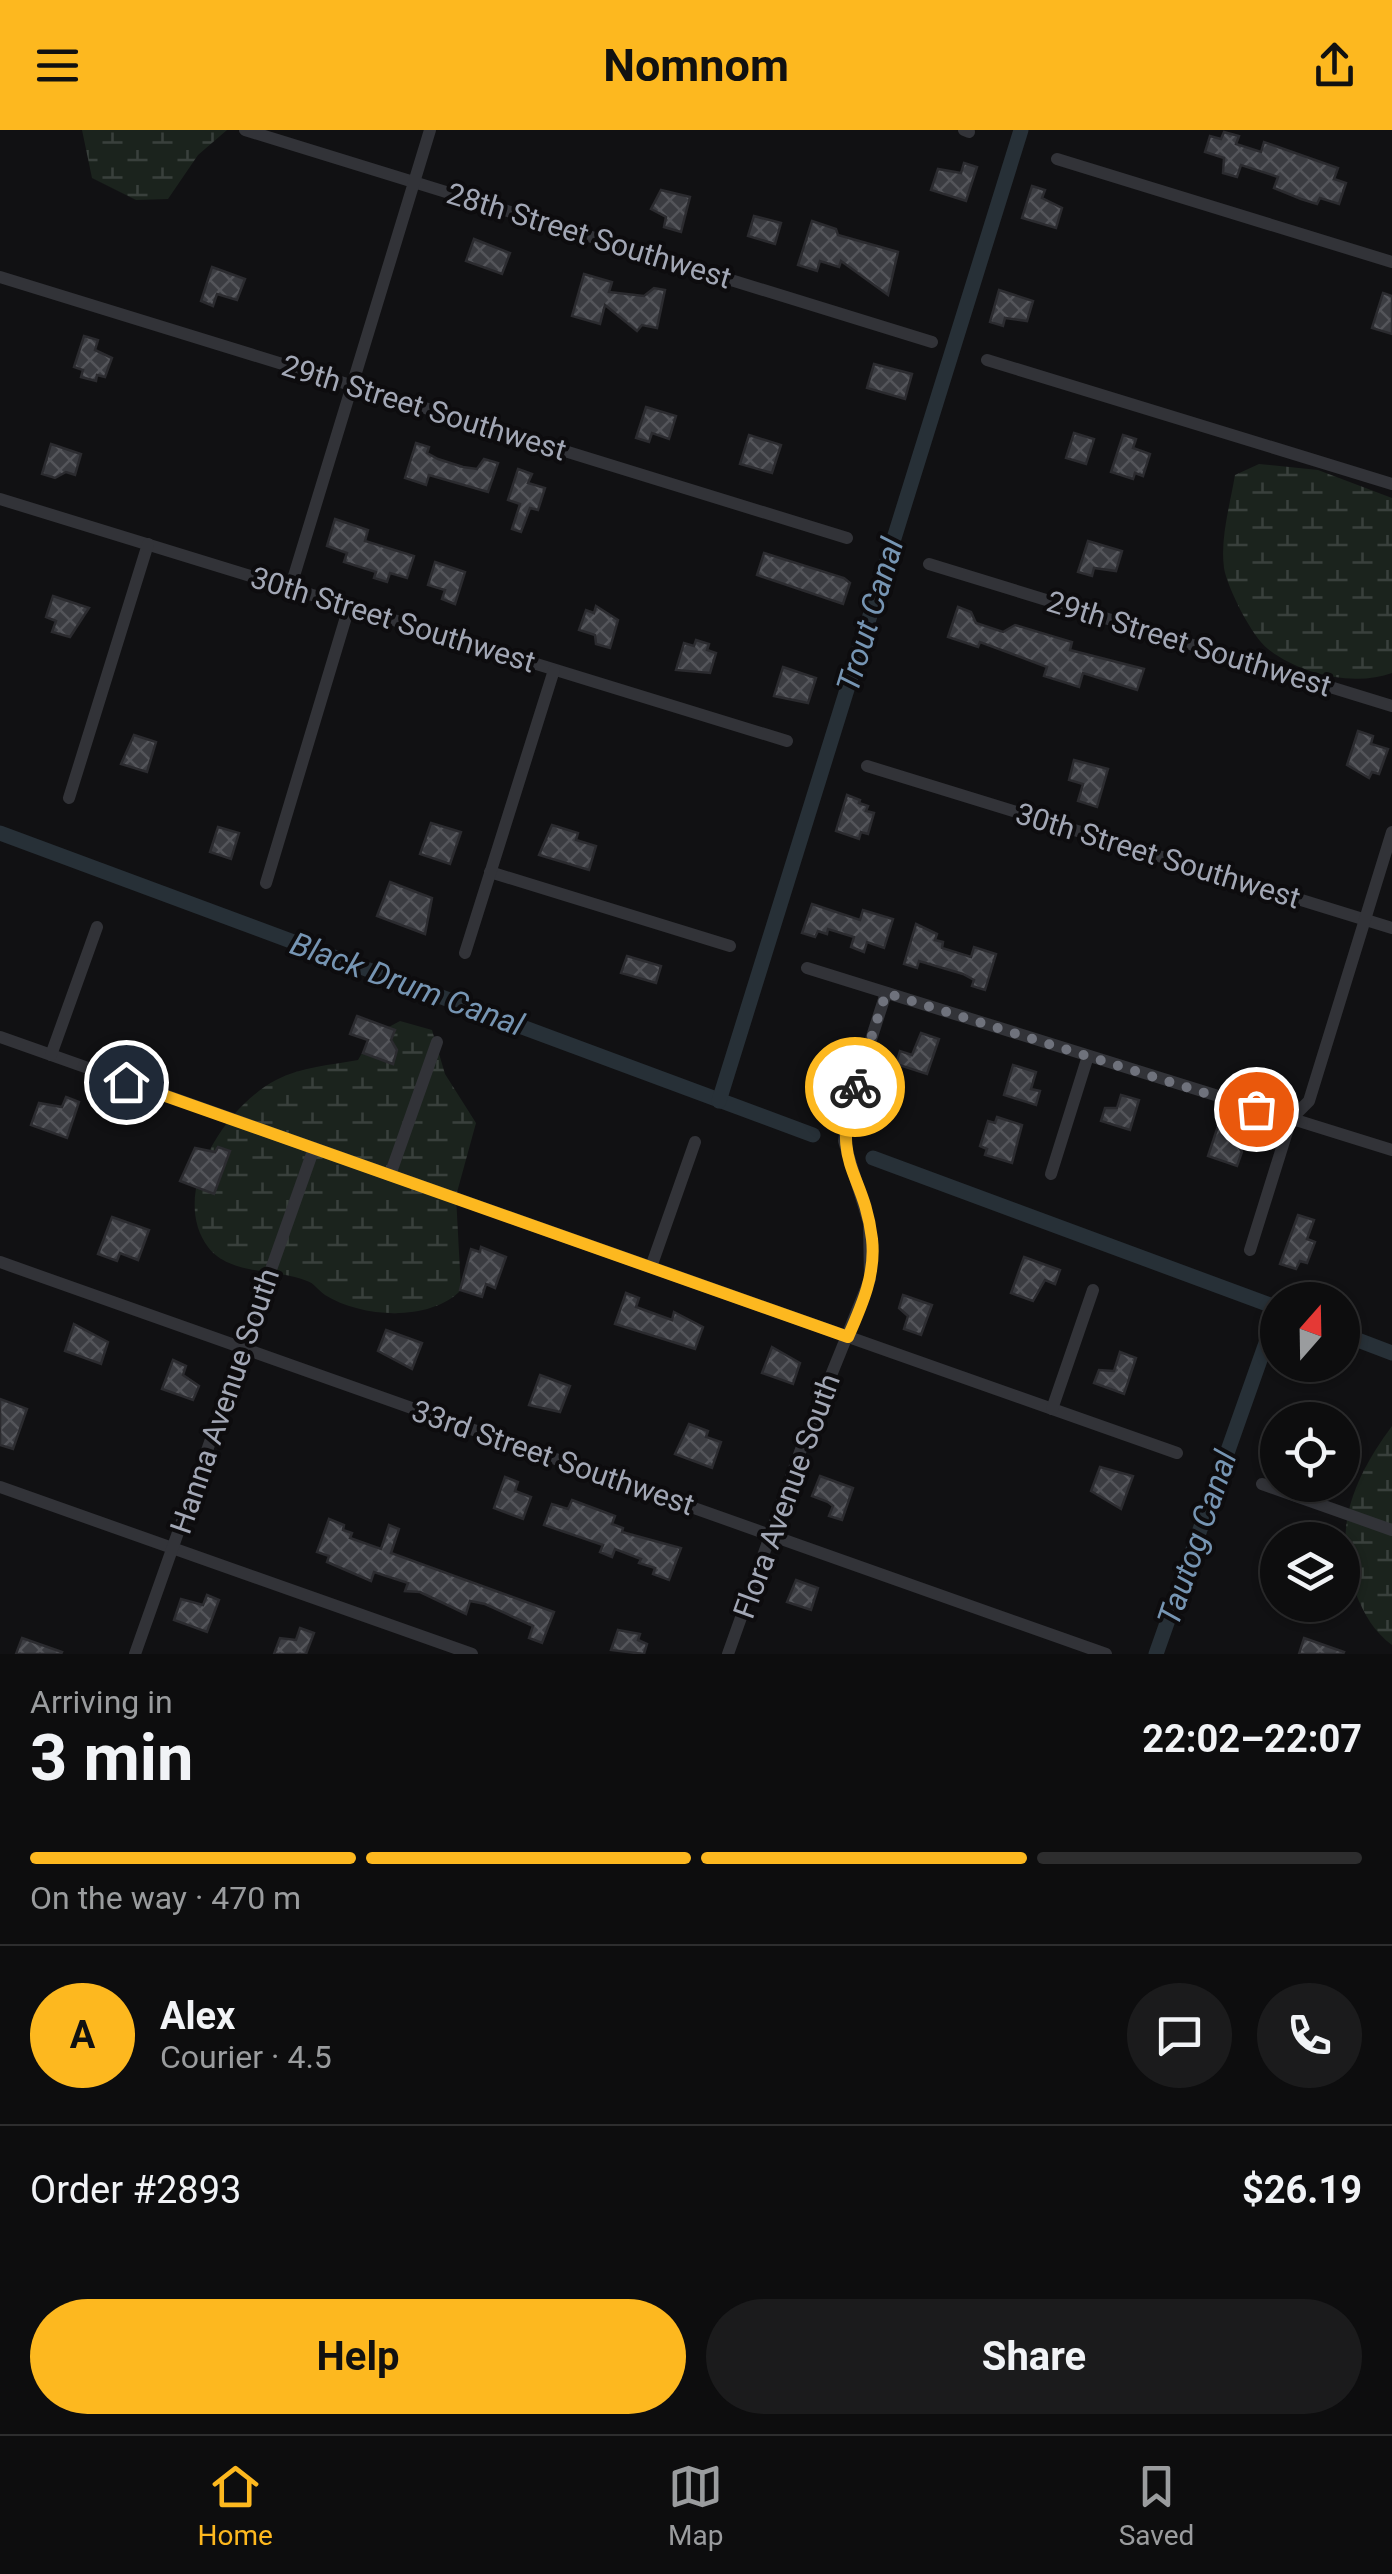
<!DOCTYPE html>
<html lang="en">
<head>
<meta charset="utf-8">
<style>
  :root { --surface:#0d0d0e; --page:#1b1b1c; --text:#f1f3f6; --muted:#9a9c9e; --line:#2d2d2e; --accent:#fdb81f }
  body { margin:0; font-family:Roboto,sans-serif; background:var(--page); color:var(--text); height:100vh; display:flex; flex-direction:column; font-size:38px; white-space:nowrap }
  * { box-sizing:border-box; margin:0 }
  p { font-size:32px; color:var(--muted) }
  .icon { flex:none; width:55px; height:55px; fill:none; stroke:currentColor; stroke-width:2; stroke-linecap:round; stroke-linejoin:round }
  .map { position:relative; height:1524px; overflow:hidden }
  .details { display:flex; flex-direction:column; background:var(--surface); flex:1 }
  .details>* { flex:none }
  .needle { width:65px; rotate:20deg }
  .controls { position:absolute; left:1260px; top:1152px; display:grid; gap:20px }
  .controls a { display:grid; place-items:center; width:100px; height:100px; border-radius:50%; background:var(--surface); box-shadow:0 2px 8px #0004,0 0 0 2px var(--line); font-size:50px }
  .pin { position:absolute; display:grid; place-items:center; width:85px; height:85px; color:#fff; margin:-42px; border:5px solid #fff; border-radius:50%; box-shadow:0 2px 10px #0007 }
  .courier { position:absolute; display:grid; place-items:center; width:100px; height:100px; margin:-50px; border:8px solid #fdb81f; border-radius:50%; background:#fff; color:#222; box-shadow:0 2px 12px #0007 }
  .summary em { font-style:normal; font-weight:700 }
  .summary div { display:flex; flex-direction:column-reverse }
  .summary { display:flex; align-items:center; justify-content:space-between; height:170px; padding:0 30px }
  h1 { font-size:65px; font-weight:700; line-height:75px }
  .bar { display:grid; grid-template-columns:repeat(4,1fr); gap:15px 10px; align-content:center; height:120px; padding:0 30px }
  .bar i { height:12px; border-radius:8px; background:var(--line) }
  .bar .active { background:var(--accent) }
  .bar p { grid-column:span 4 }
  .line { display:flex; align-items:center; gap:25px; padding:0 30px; border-top:2px solid var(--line) }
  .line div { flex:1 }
  .round { display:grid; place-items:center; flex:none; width:105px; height:105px; border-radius:52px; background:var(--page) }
  .button { display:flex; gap:20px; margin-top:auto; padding:20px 30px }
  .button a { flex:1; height:115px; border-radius:60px; background:var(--accent); color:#111; font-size:40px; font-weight:700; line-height:115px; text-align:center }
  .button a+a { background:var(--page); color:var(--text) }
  header { display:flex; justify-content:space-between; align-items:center; height:130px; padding:0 30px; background:var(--accent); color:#111; font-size:45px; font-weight:700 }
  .menu { display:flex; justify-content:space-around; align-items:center; height:140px; border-top:2px solid var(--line); background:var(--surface); font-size:28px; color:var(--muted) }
  .menu a { display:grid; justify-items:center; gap:5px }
  .menu .active { color:var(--accent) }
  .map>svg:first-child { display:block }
  .wetland { fill:url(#wetland-marsh) }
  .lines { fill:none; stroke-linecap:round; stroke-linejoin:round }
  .canal { stroke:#273037; stroke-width:15 }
  .building { fill:url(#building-cross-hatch); stroke:#2b2b2f; stroke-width:2.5 }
  .street { stroke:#323338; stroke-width:12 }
  .done { stroke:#6f727c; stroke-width:10; stroke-dasharray:0 18 }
  .route { stroke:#fdb81f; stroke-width:12 }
  .labels { text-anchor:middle; stroke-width:8; stroke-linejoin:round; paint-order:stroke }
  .street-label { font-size:30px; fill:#a2a7b5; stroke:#0d0c0e }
  .water-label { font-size:32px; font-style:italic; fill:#7695b3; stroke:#0d0c0e }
</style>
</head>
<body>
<header><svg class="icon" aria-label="menu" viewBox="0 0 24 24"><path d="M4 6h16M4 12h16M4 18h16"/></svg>Nomnom<svg class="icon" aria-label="share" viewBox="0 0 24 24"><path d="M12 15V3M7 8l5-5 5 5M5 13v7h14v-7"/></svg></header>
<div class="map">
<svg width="1392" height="1524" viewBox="0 0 1392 1524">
  <defs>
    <pattern id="wetland-marsh" width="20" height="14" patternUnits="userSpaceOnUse" patternTransform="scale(2.5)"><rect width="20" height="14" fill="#1b231d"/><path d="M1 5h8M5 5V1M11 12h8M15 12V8" fill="none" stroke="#39403c"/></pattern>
    <pattern id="building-cross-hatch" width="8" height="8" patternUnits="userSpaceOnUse" patternTransform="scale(2.5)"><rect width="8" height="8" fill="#3b3c41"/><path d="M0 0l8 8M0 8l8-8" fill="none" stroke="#54555a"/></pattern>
  </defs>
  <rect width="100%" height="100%" fill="#111113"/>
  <g class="wetland">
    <path d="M82,0H227L198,25L168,69L136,70L92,48Z"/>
    <path d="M1259,334L1318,340L1392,368V543C1354,557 1299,544 1268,519C1252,507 1227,457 1224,438C1220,408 1230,375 1235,345Z"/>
    <path d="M400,891L432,900L445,944L476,993L456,1066L461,1160C430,1192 362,1188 325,1165C318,1160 314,1153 307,1151C276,1138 230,1146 208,1117C168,1063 226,976 276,950C301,937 331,935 358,930L372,906Z"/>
    <path d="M1392,1296V1515C1374,1502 1364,1484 1356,1464C1331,1400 1353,1349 1392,1296Z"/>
  </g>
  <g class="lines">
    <g class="canal">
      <path d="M0,703L813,1005"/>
      <path d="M719,971L1021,0"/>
      <path d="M873,1028L1278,1178"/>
      <path d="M1342,1204L1392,1223"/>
      <path d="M1156,1524L1278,1179"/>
    </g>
  </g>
  <g class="building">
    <path d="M1224,2L1239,6L1236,14L1261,22L1264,12L1338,38L1334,49L1346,53L1339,74L1320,68L1317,74L1301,69L1274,58L1278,47L1241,35L1237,47L1223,43L1224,28L1205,22L1210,6L1221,9Z"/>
    <path d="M964,33L977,37L966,71L931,60L938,39L961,43Z"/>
    <path d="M1032,56L1045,60L1042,68L1062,78L1056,98L1022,88Z"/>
    <path d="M661,60L690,67L681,102L664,97L666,87L651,79Z"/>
    <path d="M754,86L781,93L775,114L748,106Z"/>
    <path d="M812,91L836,99L838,105L898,122L888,165L841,131L839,137L820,131L817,141L798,135Z"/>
    <path d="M474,109L510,123L502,144L466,131Z"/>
    <path d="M212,137L245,149L237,170L217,164L213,176L201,171Z"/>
    <path d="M584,144L612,152L609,162L644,166L654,158L665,160L657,198L642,195L637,201L605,175L600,194L572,186Z"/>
    <path d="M999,160L1033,171L1027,191L1005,188L1003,196L990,192Z"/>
    <path d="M1383,163L1392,166V204L1372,198Z"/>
    <path d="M84,206L98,210L95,220L112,228L105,247L97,245L96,251L81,247L83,240L74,237Z"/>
    <path d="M874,234L912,244L905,269L867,258Z"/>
    <path d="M646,277L676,286L669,309L652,303L649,312L636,308Z"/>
    <path d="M1074,303L1094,309L1086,334L1066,328Z"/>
    <path d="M749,305L781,315L772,343L740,334Z"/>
    <path d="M1123,305L1136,309L1133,318L1150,324L1143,346L1135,343L1133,349L1111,342Z"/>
    <path d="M416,313L429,317L427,323L438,329L463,337L477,339L484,329L498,333L488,362L429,345L426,355L405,348Z"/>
    <path d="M51,314L81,324L75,345L66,342L55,348L42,344Z"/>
    <path d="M518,339L532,344L528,353L545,358L538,380L530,378L521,402L512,399L520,374L508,370Z"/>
    <path d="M335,389L368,400L365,411L414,426L407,448L390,443L387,452L374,448L376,442L344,432L347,423L327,416Z"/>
    <path d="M1088,411L1122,421L1116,441L1094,438L1092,446L1078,442Z"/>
    <path d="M764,423L844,448L850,453L843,474L757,445Z"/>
    <path d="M435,432L465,442L455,474L442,469L445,460L428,455Z"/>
    <path d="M53,466L89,478L70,507L52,502L56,491L46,487Z"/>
    <path d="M596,476L618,490L610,518L596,514L595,505L579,500L586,480L594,483Z"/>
    <path d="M958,477L971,482L976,493L1003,502L1015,495L1072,512L1070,520L1144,539L1137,560L1083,543L1079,557L1044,546L1047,537L980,512L978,517L948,507Z"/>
    <path d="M696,510L709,514L707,520L716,523L710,543L676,540L684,513L694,516Z"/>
    <path d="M783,537L816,548L808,573L774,566Z"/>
    <path d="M1358,601L1373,606L1371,614L1388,619L1379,644L1372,642L1369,648L1347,635Z"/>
    <path d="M134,605L156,612L147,642L121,634Z"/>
    <path d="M1074,630L1108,639L1097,677L1078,671L1083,654L1069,650Z"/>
    <path d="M847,665L860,670L859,673L868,676L866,681L874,683L868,704L861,702L859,709L836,701Z"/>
    <path d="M431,693L461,702L450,734L420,724Z"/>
    <path d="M552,695L578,703L576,710L596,716L589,740L539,725Z"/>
    <path d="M218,697L239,703L231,729L210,722Z"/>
    <path d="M390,752L432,768L425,804L377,786Z"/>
    <path d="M812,774L860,790L863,780L893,789L884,818L867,812L864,822L851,817L854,807L828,799L827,804L818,801L815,807L802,803Z"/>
    <path d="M916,794L937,804L935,810L943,812L942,818L971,827L974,817L996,824L985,860L972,856L974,850L963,844L919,831L917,838L904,834Z"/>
    <path d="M627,826L661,836L656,853L621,843Z"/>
    <path d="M357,886L395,900L391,910L397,920L393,934L363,923L368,910L350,904Z"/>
    <path d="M921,903L939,909L927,944L896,934L900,921L912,925Z"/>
    <path d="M1013,935L1036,942L1031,959L1040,961L1036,975L1004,965Z"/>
    <path d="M1121,965L1139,970L1130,1000L1101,991L1105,978H1117Z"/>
    <path d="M66,967L79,972L67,1008L31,995L39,973L62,977Z"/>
    <path d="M997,987L1022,995L1012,1033L985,1025L987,1019L980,1016L988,991L995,993Z"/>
    <path d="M1218,996L1238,1003L1236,1012L1242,1022L1237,1036L1208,1026Z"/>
    <path d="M218,1017L230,1021L214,1064L180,1051L195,1018L215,1022Z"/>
    <path d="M1298,1085L1314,1090L1307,1109L1315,1112L1307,1133L1300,1131L1296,1139L1280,1134Z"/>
    <path d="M112,1087L149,1100L138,1130L120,1123L117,1131L98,1124Z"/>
    <path d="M481,1117L506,1127L495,1158L486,1154L482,1167L460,1160L471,1119L480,1122Z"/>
    <path d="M1024,1127L1060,1140L1055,1154L1045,1150L1033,1171L1011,1163Z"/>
    <path d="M626,1163L639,1168L636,1177L672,1190L674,1182L703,1197L695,1219L615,1194Z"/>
    <path d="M903,1165L932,1175L921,1205L904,1199L908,1186L899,1178Z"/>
    <path d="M74,1194L108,1212L101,1234L65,1221Z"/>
    <path d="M386,1200L422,1213L412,1239L378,1221Z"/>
    <path d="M772,1217L800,1233L793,1254L762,1243Z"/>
    <path d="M1120,1222L1136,1228L1124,1264L1094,1253L1099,1240L1114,1241Z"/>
    <path d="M173,1230L186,1236L183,1245L199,1256L193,1270L162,1259Z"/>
    <path d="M540,1245L570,1256L560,1282L529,1275Z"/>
    <path d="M0,1269L27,1279L13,1319L0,1315Z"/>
    <path d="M689,1294L708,1301L706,1307L721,1312L712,1338L675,1324Z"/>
    <path d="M1100,1337L1133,1346L1121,1379L1091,1361Z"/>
    <path d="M820,1346L853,1358L842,1390L829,1386L833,1376L828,1372L812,1366Z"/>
    <path d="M505,1347L518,1352L515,1361L531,1367L523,1389L494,1378Z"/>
    <path d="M572,1370L615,1386L612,1394L623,1398L622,1402L681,1418L669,1450L653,1444L655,1438L639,1433L641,1429L615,1419L612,1427L600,1422L603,1415L544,1395L552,1374L568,1379Z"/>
    <path d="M329,1389L344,1395L343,1400L352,1403L350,1408L381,1419L389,1395L399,1399L391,1423L554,1482L542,1513L529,1508L533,1496L485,1474L470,1471L466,1484L420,1462L405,1461L408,1453L374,1442L371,1451L327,1432L329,1426L317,1422Z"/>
    <path d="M796,1450L818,1458L811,1480L787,1472Z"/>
    <path d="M207,1465L219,1470L207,1502L174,1490L181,1469L203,1475Z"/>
    <path d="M300,1498L314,1503L306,1524H274L280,1508L296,1510Z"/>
    <path d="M618,1500L640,1504L638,1510L647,1514L644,1524L611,1520Z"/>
    <path d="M22,1508L62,1522L61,1524H16Z"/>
    <path d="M1304,1508L1344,1522L1343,1524H1299Z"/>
  </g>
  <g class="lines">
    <g class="street">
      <path d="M245,0L932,212"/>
      <path d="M964,0L969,2"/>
      <path d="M1057,29L1392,132"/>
      <path d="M0,147L847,408"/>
      <path d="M987,230L1392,354"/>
      <path d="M0,369L787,611"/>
      <path d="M929,434L1392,576"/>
      <path d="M290,459L430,0"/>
      <path d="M867,636L1392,798"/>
      <path d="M69,668L148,414"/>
      <path d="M490,742L730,816"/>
      <path d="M266,753L349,477"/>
      <path d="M465,823L554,540"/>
      <path d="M807,838L1392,1020"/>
      <path d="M0,907L1177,1323"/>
      <path d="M51,925L97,797"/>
      <path d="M1051,1044L1088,926"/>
      <path d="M390,1045L437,912"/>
      <path d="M1250,1120L1291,989L1309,971L1392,702"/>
      <path d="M0,1132L1106,1524"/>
      <path d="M651,1137L695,1012"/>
      <path d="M1052,1279L1093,1160"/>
      <path d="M1262,1354L1392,1400"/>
      <path d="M0,1357L472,1524"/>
      <path d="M135,1524L314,1018"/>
      <path d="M728,1524L800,1322L870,1149L869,1093L844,1011L849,978L886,863"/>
    </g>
  </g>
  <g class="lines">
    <path class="done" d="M855,957L886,863L1256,979"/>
    <path class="route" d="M126,952L848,1207C862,1175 876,1144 872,1109C864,1040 830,1037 855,957"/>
  </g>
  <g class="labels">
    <g class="street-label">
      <text transform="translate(589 106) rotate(17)" y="10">28th Street Southwest</text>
      <text transform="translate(424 278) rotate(17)" y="10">29th Street Southwest</text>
      <text transform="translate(393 490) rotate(17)" y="10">30th Street Southwest</text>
      <text transform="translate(1189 514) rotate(17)" y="10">29th Street Southwest</text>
      <text transform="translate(1158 726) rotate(17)" y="10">30th Street Southwest</text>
      <text transform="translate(225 1271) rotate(-71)" y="10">Hanna Avenue South</text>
      <text transform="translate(553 1328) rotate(19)" y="10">33rd Street Southwest</text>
      <text transform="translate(787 1366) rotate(-70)" y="10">Flora Avenue South</text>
    </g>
    <g class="water-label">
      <text transform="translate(870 485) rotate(-73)" y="11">Trout Canal</text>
      <text transform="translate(407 854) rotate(20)" y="11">Black Drum Canal</text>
      <text transform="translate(1197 1408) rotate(-71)" y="11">Tautog Canal</text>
    </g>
  </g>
</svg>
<div class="controls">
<a><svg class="needle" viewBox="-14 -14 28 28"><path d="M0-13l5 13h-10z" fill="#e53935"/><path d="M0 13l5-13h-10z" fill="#9a9c9e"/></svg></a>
<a><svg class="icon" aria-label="locate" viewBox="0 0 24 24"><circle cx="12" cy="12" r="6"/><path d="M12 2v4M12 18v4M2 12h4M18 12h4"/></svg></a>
<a><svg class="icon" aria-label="layers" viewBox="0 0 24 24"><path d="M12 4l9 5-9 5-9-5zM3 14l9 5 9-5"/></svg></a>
</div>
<div class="pin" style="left:1256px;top:979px;background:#ea580c"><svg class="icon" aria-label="bag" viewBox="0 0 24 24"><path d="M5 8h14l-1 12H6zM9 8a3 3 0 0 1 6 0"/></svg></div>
<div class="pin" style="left:126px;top:952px;background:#1f2937"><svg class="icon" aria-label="home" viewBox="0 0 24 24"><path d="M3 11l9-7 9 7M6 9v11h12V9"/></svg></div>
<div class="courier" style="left:855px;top:957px"><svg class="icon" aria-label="bike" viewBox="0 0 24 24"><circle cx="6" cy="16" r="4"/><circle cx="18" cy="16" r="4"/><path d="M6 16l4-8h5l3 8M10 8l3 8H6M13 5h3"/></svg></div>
</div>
<section class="details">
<div class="summary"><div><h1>3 min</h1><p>Arriving in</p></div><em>22:02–22:07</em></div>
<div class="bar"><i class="active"></i><i class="active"></i><i class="active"></i><i></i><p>On the way · 470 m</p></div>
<div class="line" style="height:180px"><b class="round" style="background:var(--accent);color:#111">A</b><div><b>Alex</b><p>Courier · 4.5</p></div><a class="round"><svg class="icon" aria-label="chat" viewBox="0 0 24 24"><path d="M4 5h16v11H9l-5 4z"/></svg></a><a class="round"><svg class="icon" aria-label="phone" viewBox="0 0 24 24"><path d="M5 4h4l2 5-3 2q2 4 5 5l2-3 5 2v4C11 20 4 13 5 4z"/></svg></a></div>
<div class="line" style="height:130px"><div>Order #2893</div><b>$26.19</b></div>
<div class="button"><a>Help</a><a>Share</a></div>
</section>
<nav class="menu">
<a class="active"><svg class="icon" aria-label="home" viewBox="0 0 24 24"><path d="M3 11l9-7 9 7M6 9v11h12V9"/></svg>Home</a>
<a><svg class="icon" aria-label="map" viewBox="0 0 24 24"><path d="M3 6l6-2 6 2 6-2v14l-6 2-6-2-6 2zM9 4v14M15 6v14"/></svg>Map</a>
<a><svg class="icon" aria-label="saved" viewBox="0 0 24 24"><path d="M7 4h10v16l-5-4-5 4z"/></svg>Saved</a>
</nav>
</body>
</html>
